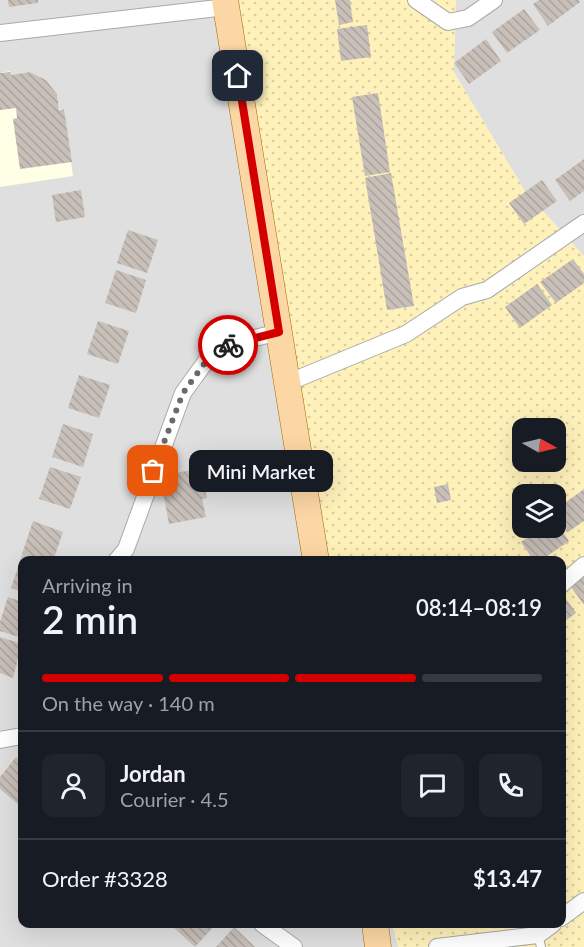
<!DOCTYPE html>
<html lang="en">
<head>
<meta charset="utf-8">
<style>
  :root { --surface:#171b24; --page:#20242c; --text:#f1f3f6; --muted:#9ea1a6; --line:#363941; --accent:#d40000 }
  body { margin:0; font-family:Lato,sans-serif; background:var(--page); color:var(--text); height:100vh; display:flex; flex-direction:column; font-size:22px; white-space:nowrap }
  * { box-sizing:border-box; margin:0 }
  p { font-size:20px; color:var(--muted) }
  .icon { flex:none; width:33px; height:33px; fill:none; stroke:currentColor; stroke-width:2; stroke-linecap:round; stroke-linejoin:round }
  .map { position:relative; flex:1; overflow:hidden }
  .drawer { position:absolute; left:18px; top:556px; width:548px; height:372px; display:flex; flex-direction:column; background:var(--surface); border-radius:12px; box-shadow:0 6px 24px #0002 }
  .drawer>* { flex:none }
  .needle { width:39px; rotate:98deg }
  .tools { position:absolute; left:512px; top:418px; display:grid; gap:12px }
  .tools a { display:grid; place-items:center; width:54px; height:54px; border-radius:12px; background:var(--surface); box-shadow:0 6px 24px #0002; font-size:30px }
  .pin { position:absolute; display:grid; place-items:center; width:51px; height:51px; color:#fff; margin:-26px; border-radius:12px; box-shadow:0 3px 9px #0006 }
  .courier { position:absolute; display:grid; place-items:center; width:60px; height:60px; margin:-30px; border:4px solid #d40000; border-radius:50%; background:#fff; color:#222; box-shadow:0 2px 8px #0007 }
  .bubble { position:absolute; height:42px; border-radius:12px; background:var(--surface); box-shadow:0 6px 24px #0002; font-size:20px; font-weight:600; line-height:42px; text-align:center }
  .overview em { font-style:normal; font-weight:600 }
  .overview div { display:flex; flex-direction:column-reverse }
  .overview { display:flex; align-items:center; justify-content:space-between; height:102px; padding:0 24px }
  h1 { font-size:39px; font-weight:600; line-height:45px }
  .bar { display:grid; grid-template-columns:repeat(4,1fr); gap:9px 6px; align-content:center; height:72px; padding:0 24px }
  .bar i { height:8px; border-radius:4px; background:var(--line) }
  .bar .selected { background:var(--accent) }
  .bar p { grid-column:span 4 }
  .line { display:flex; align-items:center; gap:15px; padding:0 24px; border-top:2px solid var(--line) }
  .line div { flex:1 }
  .round { display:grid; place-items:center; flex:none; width:63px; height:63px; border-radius:12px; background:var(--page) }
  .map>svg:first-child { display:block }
  .residential { fill:#e0dfdf; fill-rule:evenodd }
  .education { fill:#ffffe5 }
  .sand { fill:url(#sand-dots); fill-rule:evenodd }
  .building { fill:url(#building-back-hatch) }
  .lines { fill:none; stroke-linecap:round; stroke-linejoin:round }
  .service-casing { stroke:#a9a9a9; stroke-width:10 }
  .minor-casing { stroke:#a9a9a9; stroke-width:18 }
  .primary-casing { stroke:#a06b00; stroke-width:27 }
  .service { stroke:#fff; stroke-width:8 }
  .minor { stroke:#fff; stroke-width:16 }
  .primary { stroke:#fcd6a4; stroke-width:26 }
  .done { stroke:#6b6a68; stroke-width:6; stroke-dasharray:0 10.8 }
  .route { stroke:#d40000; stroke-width:8 }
</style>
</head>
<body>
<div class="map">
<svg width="584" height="947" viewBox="0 0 584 947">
  <defs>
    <pattern id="sand-dots" width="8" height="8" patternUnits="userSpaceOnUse" patternTransform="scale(1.5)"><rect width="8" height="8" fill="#fff1ba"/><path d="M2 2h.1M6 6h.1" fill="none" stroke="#dacea0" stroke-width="1.8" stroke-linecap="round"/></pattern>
    <pattern id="building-back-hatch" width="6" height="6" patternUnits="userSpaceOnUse" patternTransform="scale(1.5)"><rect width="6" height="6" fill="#c7bfb8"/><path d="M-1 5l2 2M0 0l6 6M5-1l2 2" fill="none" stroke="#aba49e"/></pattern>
  </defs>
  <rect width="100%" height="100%" fill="#f2efe9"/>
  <path class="residential" d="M0,0H584V947H0ZM522,429H555V462H522ZM522,495H555V528H522ZM22,561H561V924H22Z"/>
  <path class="education" d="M10,71L11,75L30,72L46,80L57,94L59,109H64L73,176L0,187V73Z"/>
  <path class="sand" d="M227,0H456L454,72L525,191L584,256V947H398L392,924H561V561H316ZM522,429H555V462H522ZM522,495H555V528H522Z"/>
  <g class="building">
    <path d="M8,0H38V3L9,7Z"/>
    <path d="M335,0H350L353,22L339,25Z"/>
    <path d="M539,0H579L580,2L548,26L533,4Z"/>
    <path d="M524,9L540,30L507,53L492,32Z"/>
    <path d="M367,25L371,57L341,61L337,29Z"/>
    <path d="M486,39L501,61L469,84L454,63Z"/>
    <path d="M10,72L11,75L30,72L46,80L57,94L59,110L64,109L72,162L20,169L13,119L17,118L16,108L0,110V73Z"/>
    <path d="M378,93L390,172L365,176L352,97Z"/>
    <path d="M584,159V191L570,201L555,180Z"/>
    <path d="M391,173L414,306L387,310L365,178Z"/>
    <path d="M542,180L557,201L524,224L509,203Z"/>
    <path d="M81,190L85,217L56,222L52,195Z"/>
    <path d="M128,230L158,240L147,273L117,263Z"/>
    <path d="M573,259L584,274V283L556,303L540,282Z"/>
    <path d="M116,270L146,280L136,313L105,303Z"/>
    <path d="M537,284L552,305L520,328L505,307Z"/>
    <path d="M98,321L129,331L118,364L87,354Z"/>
    <path d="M79,375L110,385L99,418L68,408Z"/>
    <path d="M63,424L93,434L83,467L52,457Z"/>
    <path d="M50,467L81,477L70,509L39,499Z"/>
    <path d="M197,469L199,484L204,483L207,498L202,499L206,517L169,524L160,476Z"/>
    <path d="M448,484L451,500L437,503L434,487Z"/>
    <path d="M584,489V521L568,532L555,514V510Z"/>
    <path d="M33,521L63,532L53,561H22V592L11,588L22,555L31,557L22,554Z"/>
    <path d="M555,521L569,541L540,561H534L521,542L541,528H555Z"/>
    <path d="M584,573V605L569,584Z"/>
    <path d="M561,592L576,613L561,624Z"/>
    <path d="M8,597L22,602V638L0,631V622Z"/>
    <path d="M0,637L22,644L13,678L0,673Z"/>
    <path d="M16,757L22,762V800L19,805L0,789V777Z"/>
    <path d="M172,924H216L195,947L171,925Z"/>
    <path d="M234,927L255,947H216Z"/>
  </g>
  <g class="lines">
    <g class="service-casing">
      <path id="service" d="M538,935L541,947"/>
    </g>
    <g class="minor-casing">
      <g id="minor">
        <path d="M416,0L448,22L468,18L494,0"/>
        <path d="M0,33L226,7"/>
        <path d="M287,383L406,334L462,297L487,290L584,223"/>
        <path d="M116,561L126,549L183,393L212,353L231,344L279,332"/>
        <path d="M561,585L584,565"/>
        <path d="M0,740L22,736"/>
        <path d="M561,918L584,901"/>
        <path d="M262,924L294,947"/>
        <path d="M437,947L538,935L553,924"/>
      </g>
    </g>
    <g class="primary-casing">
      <g id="primary">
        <path d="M225,0L316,561"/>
        <path d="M375,924L378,947"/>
      </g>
    </g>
    <use href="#service" class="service"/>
    <use href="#minor" class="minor"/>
    <use href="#primary" class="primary"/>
  </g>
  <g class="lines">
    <path class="done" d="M153,471L183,393L212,353L228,345"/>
    <path class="route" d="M228,345L279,332L238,76"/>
  </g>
</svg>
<div class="tools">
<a><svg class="needle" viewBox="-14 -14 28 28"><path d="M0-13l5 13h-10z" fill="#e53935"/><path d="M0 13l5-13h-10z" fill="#9ea1a6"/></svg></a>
<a><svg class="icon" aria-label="layers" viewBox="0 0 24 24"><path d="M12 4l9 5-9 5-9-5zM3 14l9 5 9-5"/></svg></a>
</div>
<div class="pin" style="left:153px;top:471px;background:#ea580c"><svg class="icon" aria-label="bag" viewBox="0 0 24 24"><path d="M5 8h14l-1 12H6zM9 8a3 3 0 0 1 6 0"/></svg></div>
<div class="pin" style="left:238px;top:76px;background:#1f2937"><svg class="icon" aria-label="home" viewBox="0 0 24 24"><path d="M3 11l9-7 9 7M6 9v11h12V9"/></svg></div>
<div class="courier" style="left:228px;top:345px"><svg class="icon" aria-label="bike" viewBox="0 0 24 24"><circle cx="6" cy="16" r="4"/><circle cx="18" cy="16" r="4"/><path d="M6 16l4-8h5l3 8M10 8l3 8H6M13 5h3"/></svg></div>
<div class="bubble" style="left:189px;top:450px;width:144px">Mini Market</div>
<section class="drawer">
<div class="overview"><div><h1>2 min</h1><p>Arriving in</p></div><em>08:14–08:19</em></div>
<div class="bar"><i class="selected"></i><i class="selected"></i><i class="selected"></i><i></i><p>On the way · 140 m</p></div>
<div class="line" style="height:108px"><a class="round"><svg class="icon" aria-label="person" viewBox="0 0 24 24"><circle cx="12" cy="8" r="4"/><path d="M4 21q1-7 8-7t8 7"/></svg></a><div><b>Jordan</b><p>Courier · 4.5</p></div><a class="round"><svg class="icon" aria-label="chat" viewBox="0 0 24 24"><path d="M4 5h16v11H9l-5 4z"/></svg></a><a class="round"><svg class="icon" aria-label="phone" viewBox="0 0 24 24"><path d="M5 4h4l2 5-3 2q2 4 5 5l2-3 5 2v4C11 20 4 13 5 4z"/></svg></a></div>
<div class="line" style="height:78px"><div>Order #3328</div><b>$13.47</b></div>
</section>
</div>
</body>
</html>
